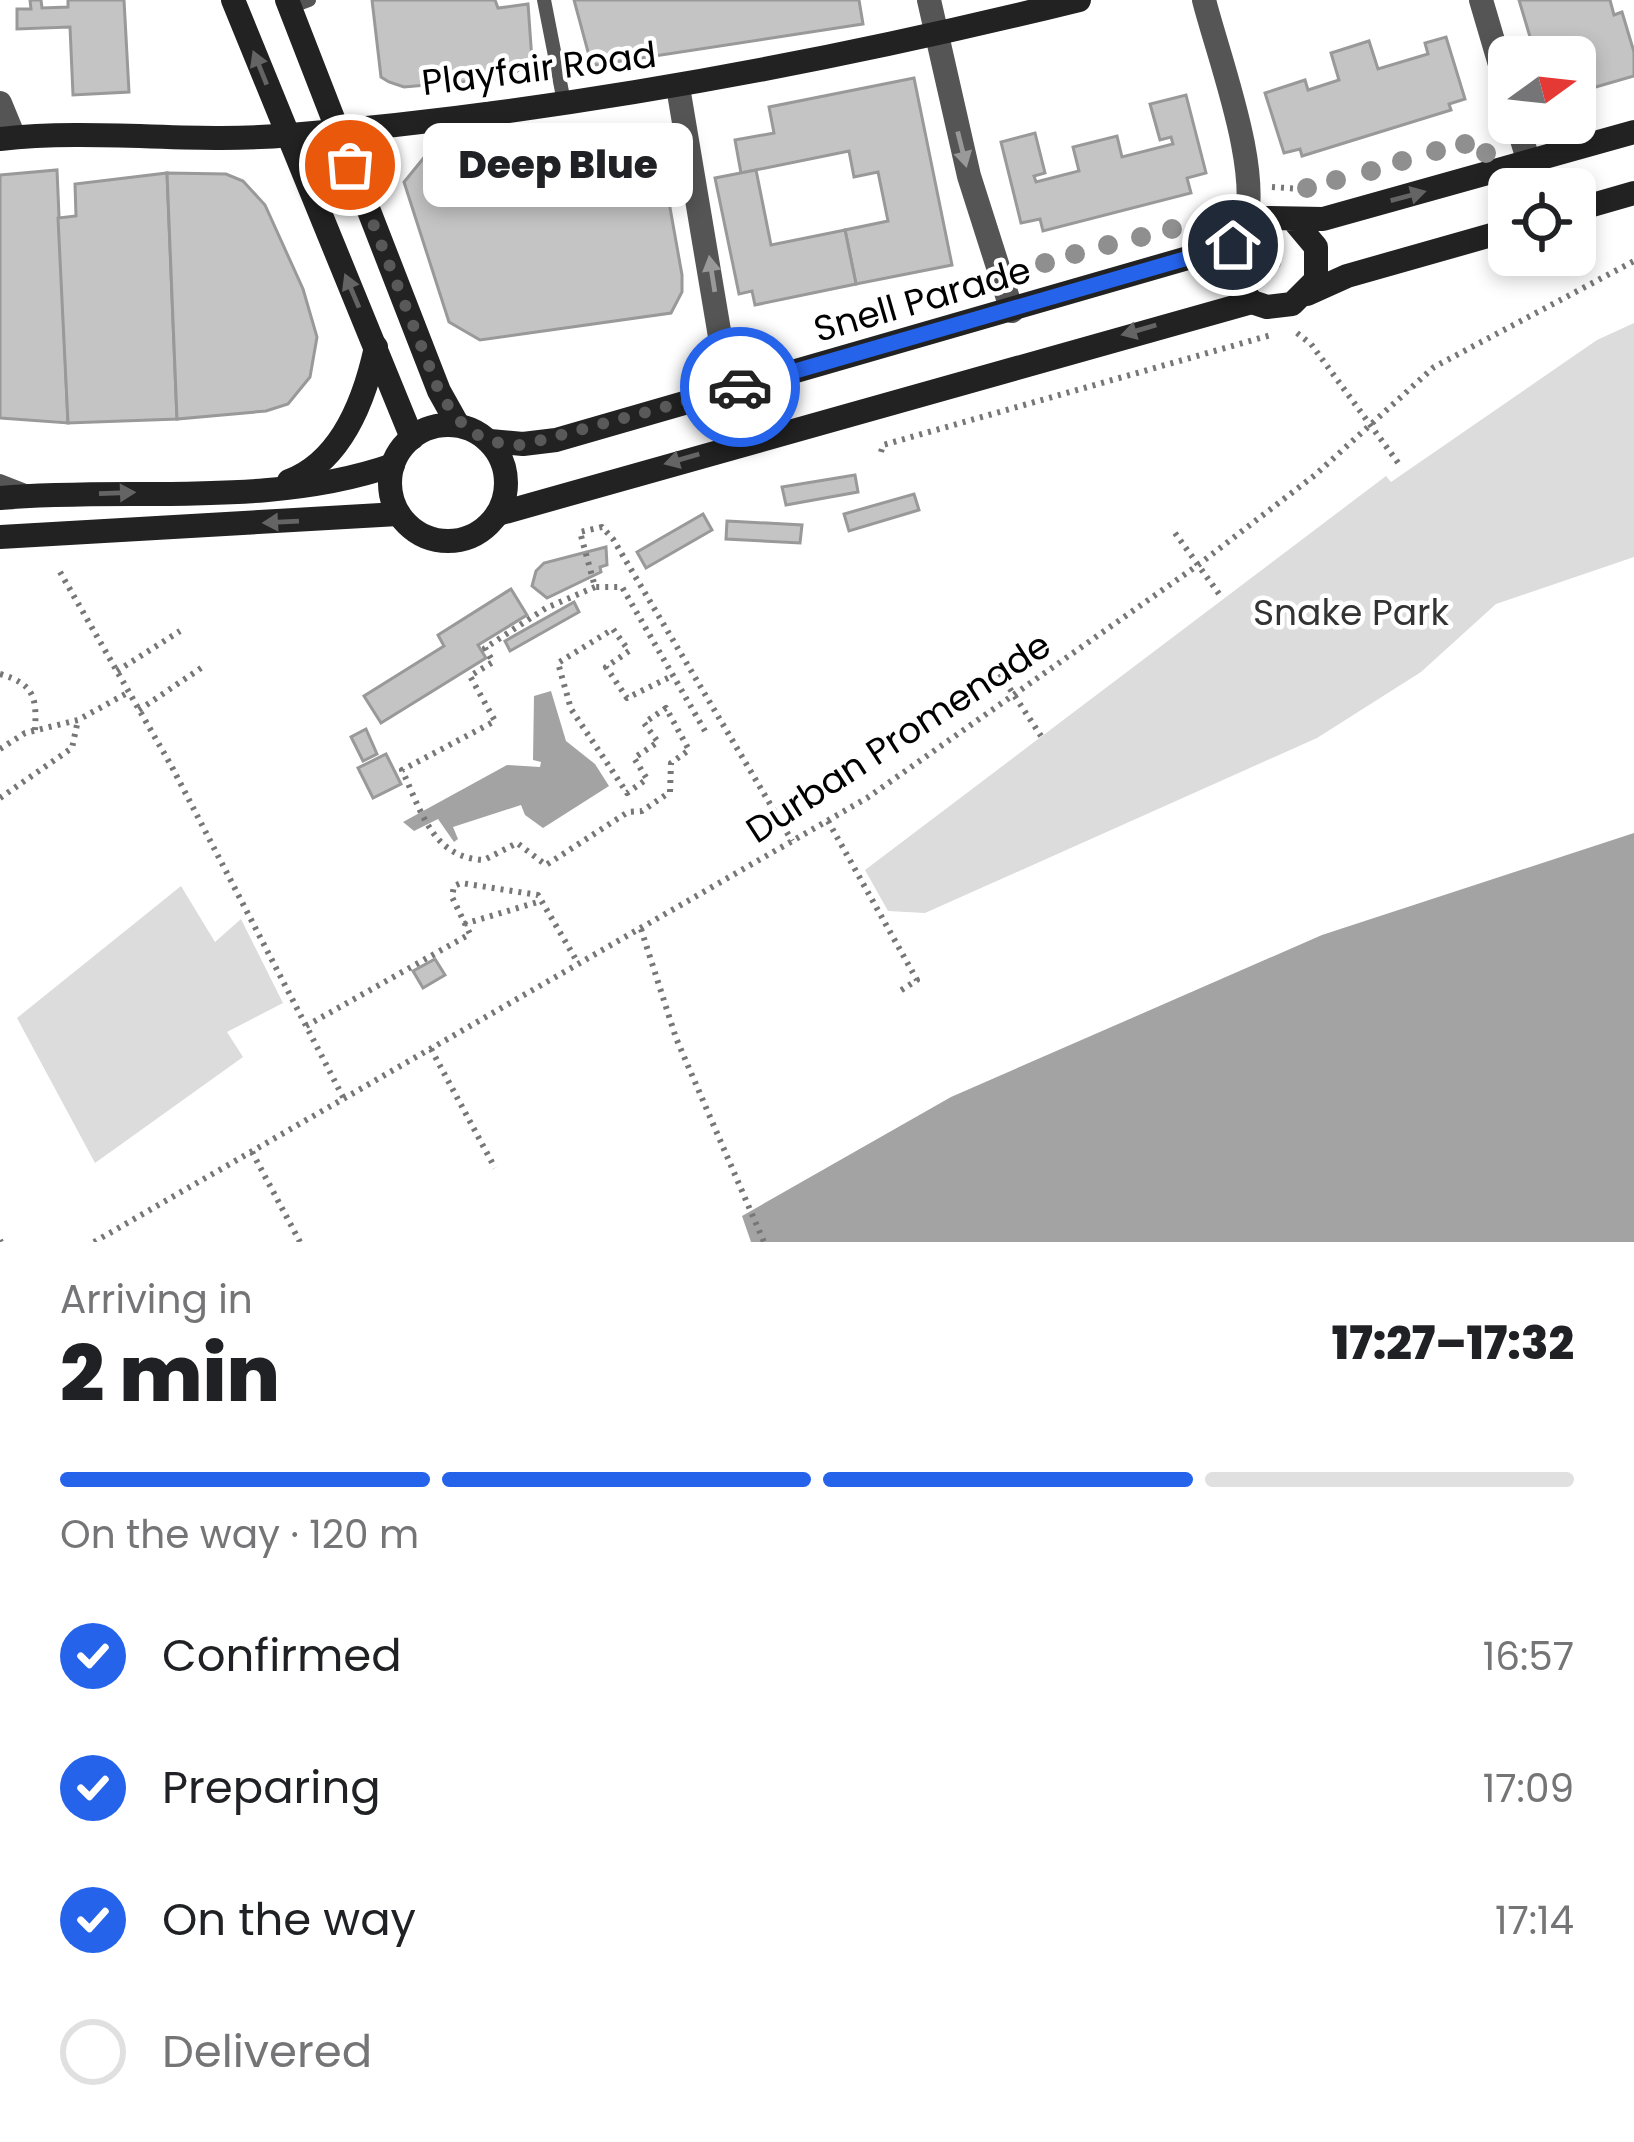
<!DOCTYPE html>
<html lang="en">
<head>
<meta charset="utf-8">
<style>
  :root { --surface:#fff; --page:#f2f2f2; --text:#202124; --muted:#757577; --line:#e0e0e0; --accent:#2563eb }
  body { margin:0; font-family:Poppins,sans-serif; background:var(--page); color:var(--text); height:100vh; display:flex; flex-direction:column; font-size:45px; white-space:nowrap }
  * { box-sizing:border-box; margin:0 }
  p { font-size:39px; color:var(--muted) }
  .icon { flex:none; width:66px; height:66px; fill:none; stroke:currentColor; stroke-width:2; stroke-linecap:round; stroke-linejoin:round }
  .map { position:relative; height:1242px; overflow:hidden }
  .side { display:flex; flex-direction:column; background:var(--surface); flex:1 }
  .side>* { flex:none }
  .needle { width:78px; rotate:75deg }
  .buttons { position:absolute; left:1488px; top:36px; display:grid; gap:24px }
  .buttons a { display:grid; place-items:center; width:108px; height:108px; border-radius:18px; background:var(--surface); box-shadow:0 6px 18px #0003; font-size:60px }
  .pin { position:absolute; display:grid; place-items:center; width:102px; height:102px; color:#fff; margin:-51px; border:6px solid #fff; border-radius:50%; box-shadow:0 3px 12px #0007 }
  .courier { position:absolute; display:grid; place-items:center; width:120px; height:120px; margin:-60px; border:9px solid #2563eb; border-radius:50%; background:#fff; color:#222; box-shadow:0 3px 15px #0007 }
  .bubble { position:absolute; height:84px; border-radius:18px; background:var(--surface); box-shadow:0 6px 18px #0003; font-size:39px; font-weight:800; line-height:84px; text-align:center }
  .summary em { font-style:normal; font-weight:800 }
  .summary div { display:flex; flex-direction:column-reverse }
  .summary { display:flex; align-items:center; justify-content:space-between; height:204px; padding:0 60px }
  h1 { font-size:78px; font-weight:800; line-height:90px }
  .bar { display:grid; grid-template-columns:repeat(4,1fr); gap:18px 12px; align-content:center; height:144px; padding:0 60px }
  .bar i { height:15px; border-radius:9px; background:var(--line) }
  .bar .current { background:var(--accent) }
  .bar p { grid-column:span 4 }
  ol { padding:0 60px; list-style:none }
  li { display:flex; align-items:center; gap:36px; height:132px }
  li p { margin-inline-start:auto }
  li .icon { padding:12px; border-radius:50%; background:var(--accent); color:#fff; stroke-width:4 }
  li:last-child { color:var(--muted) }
  li i { width:66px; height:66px; border:6px solid var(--line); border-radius:50% }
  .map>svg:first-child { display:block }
  .green { fill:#dcdcdc }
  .water { fill:#a3a3a3 }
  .building { fill:#c4c4c4; stroke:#999; stroke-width:3 }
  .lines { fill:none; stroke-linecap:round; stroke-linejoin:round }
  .path { stroke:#777; stroke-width:6; stroke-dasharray:3 6; stroke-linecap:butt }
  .lane { stroke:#555; stroke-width:14 }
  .street { stroke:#555; stroke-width:24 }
  .secondary { stroke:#222; stroke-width:24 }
  .tree { fill:#8f8f8f }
  .oneway { fill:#646464 }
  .oneway2 { fill:#999 }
  .done { stroke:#595959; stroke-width:12; stroke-dasharray:0 21.6 }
  .route { stroke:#2563eb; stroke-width:15 }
  .labels { text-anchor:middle; stroke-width:9; stroke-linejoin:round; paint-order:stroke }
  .street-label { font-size:36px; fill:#000; stroke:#fff }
  .park-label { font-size:36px; fill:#333; stroke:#fff }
</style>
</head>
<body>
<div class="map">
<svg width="1634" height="1242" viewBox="0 0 1634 1242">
  <rect width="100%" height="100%" fill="#fff"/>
  <g class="green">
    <path d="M1634,323V557L1496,604L1421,672L1317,738L925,913L888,911L865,870L1386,476L1391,482L1597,340Z"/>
    <path d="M181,886L215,942L241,919L283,1003L227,1032L243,1057L95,1163L17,1018Z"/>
  </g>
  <g class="water">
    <path d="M551,691L566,741L595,764L609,786L543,828L525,815L521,805L453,827L458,839L454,842L438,819L414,831L403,822L507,765L540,767L541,762L533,760L534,696Z"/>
    <path d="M1634,833V1242H751L742,1216L951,1097L1322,935Z"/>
  </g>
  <g class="building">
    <path d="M30,0H41L42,8L68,7V0H124L129,92L73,95L70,27L17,29V9H31Z"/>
    <path d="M372,0H495L498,8L528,4L532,60L508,78L404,87L389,82L381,77Z"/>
    <path d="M574,0H859L863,24L596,65L591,63Z"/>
    <path d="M1519,0H1610L1614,15L1622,12L1634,52V76L1575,93V57H1536Z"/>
    <path d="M1446,37L1465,99L1449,104L1451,110L1302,156L1300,149L1284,153L1265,93L1305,80L1308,90L1339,80L1331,53L1369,41L1378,69L1428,54L1425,43Z"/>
    <path d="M914,78L952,265L856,284L845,230L888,221L878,172L854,177L849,151L741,173L735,140L774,133L769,107Z"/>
    <path d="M1186,95L1206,173L1187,178L1191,193L1043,231L1040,219L1021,223L1001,142L1035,133L1045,173L1034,176L1036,182L1079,171L1073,147L1117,136L1122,157L1173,144L1171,137L1160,140L1150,104Z"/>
    <path d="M540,137L544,156L659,146L682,275V292L671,313L480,340L449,322L404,182L431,149Z"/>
    <path d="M57,170L68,423L0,418V175Z"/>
    <path d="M756,170L771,245L845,230L856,284L755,305L752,291L739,294L715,178Z"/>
    <path d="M167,173L177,419L68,423L58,218L76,216L75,184Z"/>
    <path d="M167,173L226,174L243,181L265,205L303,289L317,337L310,377L288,404L266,411L177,419Z"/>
    <path d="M855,475L858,492L786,505L782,487Z"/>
    <path d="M914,494L919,510L849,531L844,514Z"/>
    <path d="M703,514L712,530L646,568L637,552Z"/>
    <path d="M727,521L802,525L800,543L726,539Z"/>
    <path d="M606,547L607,565L600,567L601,572L547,598L532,586L536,571L544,563Z"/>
    <path d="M511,589L527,615L478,645L486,658L381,723L364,696L444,646L438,635Z"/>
    <path d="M574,602L579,612L510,651L505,641Z"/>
    <path d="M366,729L377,754L363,761L351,737Z"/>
    <path d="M386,754L401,784L373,798L358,768Z"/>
    <path d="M435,959L445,975L423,988L413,971Z"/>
  </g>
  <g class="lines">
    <g class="path">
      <path d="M1272,187L1301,189"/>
      <path d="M1191,233V220L1221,203"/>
      <path d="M1297,333L1311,344L1399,464"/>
      <path d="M881,452L883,445L1271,335"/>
      <path d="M1175,533L1222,598"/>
      <path d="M60,572L172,767L344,1099"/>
      <path d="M595,587L546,608L485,648L493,662L470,676L495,721L402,770C421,810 432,858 484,860L517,843L546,865L628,812L642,811L670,792L671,763L689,750L666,708L644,723L658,742L634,758L647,779L627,793L571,709L558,663L613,629L629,651L606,667L627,698L672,676"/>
      <path d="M995,666L1041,736"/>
      <path d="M117,671L180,631"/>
      <path d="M0,674C34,684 37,697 35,730"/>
      <path d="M139,710L204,666"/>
      <path d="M705,731L622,587H595L580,532L602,527L613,539L792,841"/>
      <path d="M0,749L25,733L78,720L129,692"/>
      <path d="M0,798L72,748L78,720"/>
      <path d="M828,821L917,980L900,991"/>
      <path d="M464,924L541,901"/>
      <path d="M641,929L676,1038L764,1242"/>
      <path d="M306,1026L470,934L452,897L454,886L461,883L538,895L578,963"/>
      <path d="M431,1049L495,1168"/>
      <path d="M252,1152L300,1242"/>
      <path d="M0,1240L1,1242"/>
      <path d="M94,1242L867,798L1198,565L1315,475L1434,367L1634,261"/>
    </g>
    <g class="lane">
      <path d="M544,0L564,102"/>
      <path d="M290,7L309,0"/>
      <path d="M0,481L28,492"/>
    </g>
    <g class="street">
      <path d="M929,0L969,176L1012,311"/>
      <path d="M1204,0C1219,59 1263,173 1244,229"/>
      <path d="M1481,0L1509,95"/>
      <path d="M678,87L729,390"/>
      <path d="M0,103L14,137"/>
      <path d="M1517,123L1529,163"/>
    </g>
    <g class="secondary">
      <path d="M233,0L412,438"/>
      <path d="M287,0L439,391L458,425"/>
      <path d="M0,139C96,128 195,144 291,135C557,113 820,64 1079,0"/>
      <path d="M1575,210L1634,193"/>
      <path d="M1295,222L1316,247V280L1292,304L1267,307L1252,302L1231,277L1233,245L1244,229L1268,218L1323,219L1634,132"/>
      <path d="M1307,294L1347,276L1509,230"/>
      <circle cx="448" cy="483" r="58"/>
      <path d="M490,441L523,444L556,440L1233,245"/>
      <path d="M289,481C342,461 365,398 376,347"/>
      <path d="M0,498C129,487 270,508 393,465"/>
      <path d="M498,514L1252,302"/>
      <path d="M0,537L398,514"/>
    </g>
  </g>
  <g class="tree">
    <circle cx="1465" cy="144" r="10"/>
    <circle cx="1436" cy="151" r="10"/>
    <circle cx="1486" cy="153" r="10"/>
    <circle cx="1402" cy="161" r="10"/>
    <circle cx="1371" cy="171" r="10"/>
    <circle cx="1336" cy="180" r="10"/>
    <circle cx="1307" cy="188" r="10"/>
    <circle cx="1204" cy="220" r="10"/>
    <circle cx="1172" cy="229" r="10"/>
    <circle cx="1141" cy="237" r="10"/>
    <circle cx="1108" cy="245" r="10"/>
    <circle cx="1075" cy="254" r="10"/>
    <circle cx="1271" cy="262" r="10"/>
    <circle cx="1045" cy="263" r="10"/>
  </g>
  <defs><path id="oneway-solid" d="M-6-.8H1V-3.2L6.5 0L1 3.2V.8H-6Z" transform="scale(3)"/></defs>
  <g class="oneway">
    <use href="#oneway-solid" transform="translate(260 68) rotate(-112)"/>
    <use href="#oneway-solid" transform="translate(1408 196) rotate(-15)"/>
    <use href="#oneway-solid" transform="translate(352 291) rotate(-113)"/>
    <use href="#oneway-solid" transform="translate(1139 330) rotate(164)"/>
    <use href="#oneway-solid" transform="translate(682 459) rotate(164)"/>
    <use href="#oneway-solid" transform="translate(117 493) rotate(-2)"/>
    <use href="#oneway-solid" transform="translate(281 522) rotate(177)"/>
  </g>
  <g class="oneway2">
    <use href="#oneway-solid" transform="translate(962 149) rotate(76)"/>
    <use href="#oneway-solid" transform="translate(712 274) rotate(-99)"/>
  </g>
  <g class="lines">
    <path class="done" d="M350,165L439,391C461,428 477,444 523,445L740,387"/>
    <path class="route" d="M740,387L1233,245"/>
  </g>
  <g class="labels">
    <g class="street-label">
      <text transform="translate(539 68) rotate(-7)" y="13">Playfair Road</text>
      <text transform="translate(922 299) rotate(-16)" y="13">Snell Parade</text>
      <text transform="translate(898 737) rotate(-33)" y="13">Durban Promenade</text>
    </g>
    <g class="park-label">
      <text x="1351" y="625">Snake Park</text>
    </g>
  </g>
</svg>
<div class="buttons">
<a><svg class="needle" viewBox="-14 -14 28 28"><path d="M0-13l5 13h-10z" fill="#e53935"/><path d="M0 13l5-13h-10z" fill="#757577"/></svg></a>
<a><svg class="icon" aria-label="locate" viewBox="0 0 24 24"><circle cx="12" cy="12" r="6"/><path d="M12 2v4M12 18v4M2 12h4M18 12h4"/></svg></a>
</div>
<div class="pin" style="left:350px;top:165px;background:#ea580c"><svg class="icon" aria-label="bag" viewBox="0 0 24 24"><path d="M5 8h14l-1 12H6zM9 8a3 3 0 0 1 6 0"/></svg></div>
<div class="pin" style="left:1233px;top:245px;background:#1f2937"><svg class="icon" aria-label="home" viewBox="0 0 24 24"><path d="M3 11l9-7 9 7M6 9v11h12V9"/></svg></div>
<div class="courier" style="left:740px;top:387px"><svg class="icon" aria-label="car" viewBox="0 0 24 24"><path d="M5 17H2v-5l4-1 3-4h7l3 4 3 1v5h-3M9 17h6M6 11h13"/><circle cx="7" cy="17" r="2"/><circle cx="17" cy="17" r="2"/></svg></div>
<div class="bubble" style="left:423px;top:123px;width:270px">Deep Blue</div>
</div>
<section class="side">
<div class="summary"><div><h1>2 min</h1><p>Arriving in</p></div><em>17:27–17:32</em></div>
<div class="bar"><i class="current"></i><i class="current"></i><i class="current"></i><i></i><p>On the way · 120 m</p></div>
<ol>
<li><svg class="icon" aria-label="check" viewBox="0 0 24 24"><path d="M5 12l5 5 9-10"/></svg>Confirmed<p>16:57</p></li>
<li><svg class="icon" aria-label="check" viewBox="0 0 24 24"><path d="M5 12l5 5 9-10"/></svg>Preparing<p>17:09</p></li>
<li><svg class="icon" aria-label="check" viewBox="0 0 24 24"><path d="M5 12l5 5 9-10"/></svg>On the way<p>17:14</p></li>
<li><i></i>Delivered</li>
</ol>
</section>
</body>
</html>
